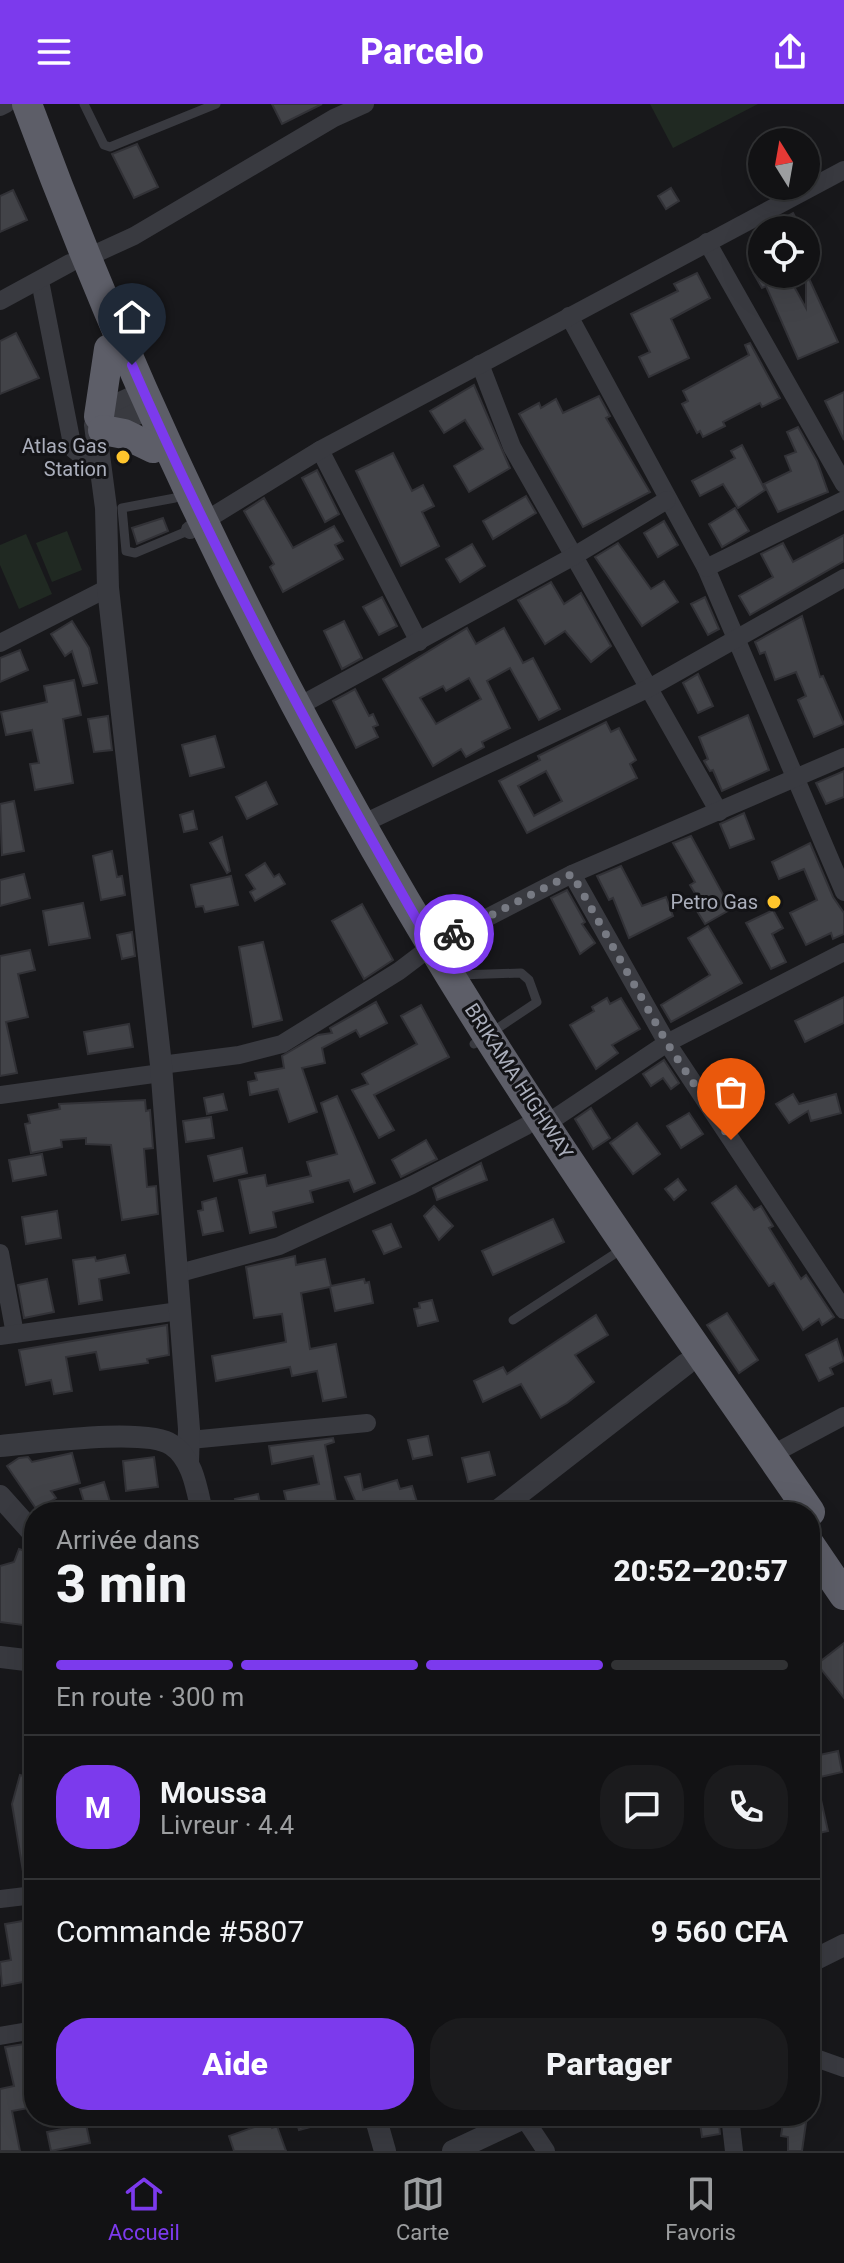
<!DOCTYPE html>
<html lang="fr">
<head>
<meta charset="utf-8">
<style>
  :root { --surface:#121214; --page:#1b1b1d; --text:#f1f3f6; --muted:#9c9ea0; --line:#313234; --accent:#7c3aed }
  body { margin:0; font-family:Roboto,sans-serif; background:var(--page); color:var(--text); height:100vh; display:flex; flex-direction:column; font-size:30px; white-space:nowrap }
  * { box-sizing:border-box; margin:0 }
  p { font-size:26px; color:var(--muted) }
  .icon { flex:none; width:44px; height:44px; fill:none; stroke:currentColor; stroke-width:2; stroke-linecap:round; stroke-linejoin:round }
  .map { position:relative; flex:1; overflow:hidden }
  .sheet { position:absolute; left:24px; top:1398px; width:796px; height:624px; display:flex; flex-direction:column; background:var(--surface); border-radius:32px; box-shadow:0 8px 32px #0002,0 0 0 2px var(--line) }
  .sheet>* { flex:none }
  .needle { width:52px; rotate:349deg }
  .tools { position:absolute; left:748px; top:24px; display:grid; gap:16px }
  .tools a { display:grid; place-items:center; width:72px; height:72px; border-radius:50%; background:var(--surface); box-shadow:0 8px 32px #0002,0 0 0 2px var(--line); font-size:40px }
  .pin { position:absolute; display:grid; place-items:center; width:68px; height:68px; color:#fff; margin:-82px -34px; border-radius:50% 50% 50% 0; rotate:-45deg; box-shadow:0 0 8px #0007 }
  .pin .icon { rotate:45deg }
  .courier { position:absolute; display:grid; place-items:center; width:80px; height:80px; margin:-40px; border:6px solid #7c3aed; border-radius:50%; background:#fff; color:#222; box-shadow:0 2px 10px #0007 }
  .head em { font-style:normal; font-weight:800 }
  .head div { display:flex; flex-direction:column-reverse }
  .head { display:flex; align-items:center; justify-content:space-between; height:136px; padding:0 32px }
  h1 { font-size:52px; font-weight:800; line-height:60px }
  .bar { display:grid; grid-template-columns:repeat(4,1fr); gap:12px 8px; align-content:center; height:96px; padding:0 32px }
  .bar i { height:10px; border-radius:6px; background:var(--line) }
  .bar .active { background:var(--accent) }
  .bar p { grid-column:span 4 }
  .line { display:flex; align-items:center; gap:20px; padding:0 32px; border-top:2px solid var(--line) }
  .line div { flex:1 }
  .round { display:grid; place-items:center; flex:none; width:84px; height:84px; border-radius:32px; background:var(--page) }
  .cta { display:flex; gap:16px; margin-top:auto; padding:16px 32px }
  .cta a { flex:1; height:92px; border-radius:32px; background:var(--accent); color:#fff; font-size:32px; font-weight:800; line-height:92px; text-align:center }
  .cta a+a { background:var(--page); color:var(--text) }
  header { display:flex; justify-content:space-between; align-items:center; height:104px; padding:0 32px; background:var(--accent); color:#fff; font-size:36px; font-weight:800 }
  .dock { display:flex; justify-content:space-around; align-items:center; height:112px; border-top:2px solid var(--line); background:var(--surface); font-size:22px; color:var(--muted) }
  .dock a { display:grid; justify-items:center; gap:4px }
  .dock .active { color:var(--accent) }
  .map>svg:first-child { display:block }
  .green { fill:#202922 }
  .building { fill:#424348; stroke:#323237; stroke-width:2; fill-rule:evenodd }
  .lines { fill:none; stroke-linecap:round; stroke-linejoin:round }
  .service { stroke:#393a40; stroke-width:9 }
  .minor { stroke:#393a40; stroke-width:18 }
  .tertiary { stroke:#393a40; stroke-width:22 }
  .trunk { stroke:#5d5e68; stroke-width:30 }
  .done { stroke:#777a83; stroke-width:8; stroke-dasharray:0 14.4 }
  .route { stroke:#7c3aed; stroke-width:10 }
  .poi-dot { fill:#ffc52c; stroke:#131316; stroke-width:3 }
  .labels { text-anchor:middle; stroke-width:6; stroke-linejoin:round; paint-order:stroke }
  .poi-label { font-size:20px; fill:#aaaebb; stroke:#131316; text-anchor:end }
  .street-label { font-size:20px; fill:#aaaebb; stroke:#131316 }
</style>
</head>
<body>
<header><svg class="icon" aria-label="menu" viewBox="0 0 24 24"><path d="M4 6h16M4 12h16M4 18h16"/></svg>Parcelo<svg class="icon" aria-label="share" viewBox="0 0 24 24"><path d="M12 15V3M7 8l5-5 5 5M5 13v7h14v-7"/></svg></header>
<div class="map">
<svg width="844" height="2047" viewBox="0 0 844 2047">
  <rect width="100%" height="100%" fill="#18181b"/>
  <g class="green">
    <path d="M650,0H758L673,44Z"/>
    <path d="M67,427L82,466L52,478L36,439Z"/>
    <path d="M26,430L52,490L19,505L0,461V441Z"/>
  </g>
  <g class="building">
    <path d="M272,0H322L282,20Z"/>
    <path d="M137,40L158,83L134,94L112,50Z"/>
    <path d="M671,84L679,97L666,105L658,92Z"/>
    <path d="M13,86L27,116L0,128V92Z"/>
    <path d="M793,109L802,126H762Z"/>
    <path d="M806,168L838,238L798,255L766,182L762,184L754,170H787L806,204Z"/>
    <path d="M697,169L710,194L671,215L689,254L649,273L639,253L650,248L631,210L678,187L674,180Z"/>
    <path d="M16,229L39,274L0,290V237Z"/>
    <path d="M750,239L780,294L762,303L760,299L723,318L725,322L703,333L700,327L697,329L682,300L688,297L683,287L749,251L745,241Z"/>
    <path d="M474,281L510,364L469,388L454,362L483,345L465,316L444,329L430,307Z"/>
    <path d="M844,288V336L825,297Z"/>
    <path d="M599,292L610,312L606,314L650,388L583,423L519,310L539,299L541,304L556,295L563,309Z"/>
    <path d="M798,323L817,357L828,388L778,408L764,380L791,367L785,352L796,348L787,328Z"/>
    <path d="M742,341L765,386L738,404L723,380L700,392L692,377L735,354L731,347Z"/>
    <path d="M393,349L412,387L423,381L434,402L422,408L439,442L401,462L356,367Z"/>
    <path d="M317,366L339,410L325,418L302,374Z"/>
    <path d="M526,392L536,409L493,435L483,417Z"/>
    <path d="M264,394L293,444L334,422L343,437L335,441L343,455L283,488L270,463L274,460L244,407Z"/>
    <path d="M735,404L749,427L722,443L709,420Z"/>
    <path d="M163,414L168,427L137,440L132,424Z"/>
    <path d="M664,417L678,441L658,453L644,429Z"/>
    <path d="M844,431V457L750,511L739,492L773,473L761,450L783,439L793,458Z"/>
    <path d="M618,439L651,485L664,477L678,498L642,522L595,453Z"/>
    <path d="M472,440L485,462L460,478L446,455Z"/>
    <path d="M551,478L564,500L581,489L611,542L591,558L565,527L545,540L518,496Z"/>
    <path d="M382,493L397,522L379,531L363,503Z"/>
    <path d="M705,493L719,525L708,531L691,500Z"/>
    <path d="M802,512L820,573L823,572L844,620L814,633L798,596L806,592L796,568L775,576L765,548L760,550L755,538Z"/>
    <path d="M72,517L89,544L97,579L83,582L72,547L65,552L51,530Z"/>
    <path d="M344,517L362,554L342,565L324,527Z"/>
    <path d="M467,524L476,540L504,524L523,559L533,554L560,605L539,616L510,564L487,577L510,624L482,638L484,643L466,653L461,645L433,662L383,575ZM469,574L481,595L436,620L420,594L443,582L446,587Z"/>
    <path d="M20,546L28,566L0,578V554Z"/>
    <path d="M698,570L713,602L698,609L683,579Z"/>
    <path d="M74,576L81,611L63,615L73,679L35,686L30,660L39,659L32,626L6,631L1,608L47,598L44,582Z"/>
    <path d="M355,585L369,612L373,610L378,621L373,623L378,633L356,644L333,597Z"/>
    <path d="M748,611L769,666L722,687L713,666L710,667L704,657L708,655L699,633Z"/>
    <path d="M108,612L112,646L94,648L88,615Z"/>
    <path d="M606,618L611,628L619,624L636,656L630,660L637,674L527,729L499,677L540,656L538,652ZM546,667L562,697L534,712L518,682Z"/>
    <path d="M215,632L224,663L190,672L182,641Z"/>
    <path d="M844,667V693L826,700L816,679Z"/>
    <path d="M266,678L277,700L247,715L236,693Z"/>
    <path d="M14,697L24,747L2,751L0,700Z"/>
    <path d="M193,707L197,725L184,728L180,711Z"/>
    <path d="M744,709L754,735L730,744L720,720Z"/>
    <path d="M691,732L731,805L705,820L697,807L704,804L690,781L695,778L673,739Z"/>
    <path d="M222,733L230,767L227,769L210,739Z"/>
    <path d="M810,739L833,793L844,809V830L833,835L831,829L806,841L790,809L817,796L804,765L779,775L772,758Z"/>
    <path d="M112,747L117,773L122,772L125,791L101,796L93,752Z"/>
    <path d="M265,759L274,773L279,770L285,780L255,797L250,788L255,785L246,771Z"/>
    <path d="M621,762L642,802L666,793L673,812L629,834L613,794L609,796L597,772Z"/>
    <path d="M24,770L30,794L0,802V776Z"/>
    <path d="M231,772L238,801L205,808L203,802L196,803L191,781Z"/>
    <path d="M567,786L585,818L582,820L595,839L580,850L551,794Z"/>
    <path d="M83,799L90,834L49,841L43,807Z"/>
    <path d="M362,800L393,856L364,875L332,817Z"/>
    <path d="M773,806L783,824L772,830L786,858L771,865L746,819Z"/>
    <path d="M708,822L742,879L671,918L661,901L710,871L688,834Z"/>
    <path d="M132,828L135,852L122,855L117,831Z"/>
    <path d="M263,838L282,916L253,923L239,843Z"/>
    <path d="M30,846L35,866L18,870L28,913L6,918L17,969L0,972V852Z"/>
    <path d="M844,893V919L805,938L795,917Z"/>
    <path d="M607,894L610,900L621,894L640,925L612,941L618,949L596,965L570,921L594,907L592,903Z"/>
    <path d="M376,898L387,919L360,933L356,926L322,944L325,959L302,964L317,1008L289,1018L278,985L250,991L248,978L257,976L255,969L284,964L282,952L318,931L332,929L330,924Z"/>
    <path d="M421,901L449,953L374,991L394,1026L379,1034L352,986L368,980L362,970L417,940L401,912Z"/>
    <path d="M129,920L133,943L88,950L84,928Z"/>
    <path d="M664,956L679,979L671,985L663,974L651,982L643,970Z"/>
    <path d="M223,990L227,1006L207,1010L204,994Z"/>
    <path d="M793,990L799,1000L836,990L841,1009L811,1017L808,1007L789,1019L776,1000Z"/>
    <path d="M337,992L375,1079L354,1088L349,1076L310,1087L313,1098L273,1108L276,1123L250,1129L239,1076L265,1071L267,1082L311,1072L307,1058L337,1050L321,999Z"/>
    <path d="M145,996L146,1007L150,1006L153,1044L144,1045L147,1083L156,1082L158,1110L122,1116L111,1041L86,1040V1034L61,1036L62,1043L31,1049L25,1020L30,1019L28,1011L60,1005L59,1000Z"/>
    <path d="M591,1004L610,1034L593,1045L575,1015Z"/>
    <path d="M689,1009L703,1030L681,1044L667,1022Z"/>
    <path d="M211,1013L214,1034L186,1038L183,1017Z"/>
    <path d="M637,1019L660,1050L633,1070L610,1039Z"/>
    <path d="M426,1036L437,1055L401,1073L392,1056Z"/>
    <path d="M242,1044L247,1069L214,1077L208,1052Z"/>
    <path d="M42,1050L46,1071L13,1077L9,1056Z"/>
    <path d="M481,1059L487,1076L437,1096L433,1084Z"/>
    <path d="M678,1075L686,1086L674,1096L665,1085Z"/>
    <path d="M736,1082L754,1106L761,1102L773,1122L769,1124L801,1175L806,1171L834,1213L822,1221L819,1215L803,1226L774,1179L769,1182L712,1099Z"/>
    <path d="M216,1094L223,1127L203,1131L198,1107L203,1106L202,1098Z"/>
    <path d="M434,1102L453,1122L439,1136L424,1112Z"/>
    <path d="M57,1107L61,1134L26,1140L22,1113Z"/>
    <path d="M553,1115L564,1138L493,1171L482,1147Z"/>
    <path d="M391,1120L401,1143L384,1150L373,1127Z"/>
    <path d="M125,1151L129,1169L99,1175L102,1196L79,1200L73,1156L95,1153L96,1157Z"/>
    <path d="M295,1152L296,1161L325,1155L331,1182L364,1175L365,1179L369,1178L373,1199L335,1207L330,1183L301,1189L310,1245L336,1240L346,1293L323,1297L317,1267L292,1272L290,1263L216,1277L212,1252L286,1238L282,1210L254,1214L246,1163Z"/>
    <path d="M47,1175L54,1208L24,1214L18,1181Z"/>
    <path d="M432,1196L438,1217L418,1222L414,1205L420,1204L419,1199Z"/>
    <path d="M727,1209L758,1256L739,1269L707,1221Z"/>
    <path d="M596,1211L608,1231L575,1251L594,1278L567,1299L541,1314L521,1280L483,1298L474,1277L503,1263L507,1270Z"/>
    <path d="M167,1221L169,1251L147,1255L148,1259L100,1266L96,1248L66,1253L72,1287L54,1290L51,1276L26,1281L19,1246Z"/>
    <path d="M837,1235L844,1257L830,1264L833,1270L819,1277L806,1251Z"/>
    <path d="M428,1332L432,1351L413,1355L408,1336Z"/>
    <path d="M333,1334L334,1338L325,1341L338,1408H323L322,1404L289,1408L284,1387L319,1380L313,1352L272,1360L269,1342Z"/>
    <path d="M489,1348L495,1371L468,1378L462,1354Z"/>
    <path d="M72,1349L80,1379L51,1387L56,1394L37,1406L7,1362L19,1354L28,1353L32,1358Z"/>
    <path d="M154,1353L158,1383L126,1387L123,1357Z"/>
    <path d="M360,1370L363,1386L397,1376L400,1385L412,1382L420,1408H360L345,1373Z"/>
    <path d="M104,1378L113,1408H87L80,1385Z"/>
    <path d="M258,1390L262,1408H238L235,1395Z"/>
    <path d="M19,1445L34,1450V1477L26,1498L33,1499L30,1522L0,1518V1462L14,1458Z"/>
    <path d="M844,1539V1594L817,1560Z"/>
    <path d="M838,1647L842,1668L816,1674L828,1727L810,1731V1653Z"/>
    <path d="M20,1671L34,1675L28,1715L34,1714V1779L25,1780L12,1700Z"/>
    <path d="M34,1815V1838L30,1839L34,1876L2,1882L0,1858L11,1856L5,1820Z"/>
    <path d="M31,1939L34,2003L12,2007L20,2047H0V1985L14,1982L5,1943Z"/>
    <path d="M295,2012H337V2016L299,2026Z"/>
    <path d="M699,2012H718L720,2030L702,2033Z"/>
    <path d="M784,2012H807L802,2047H788V2033L781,2032Z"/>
    <path d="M269,2018L272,2024L277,2022L286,2047H234L229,2032Z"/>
    <path d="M86,2020L90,2039L51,2047L47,2028Z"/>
  </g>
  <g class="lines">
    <g class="service">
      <path d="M84,0L104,41L110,43L216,0"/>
      <path d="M175,394L122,404L126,447L135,449L190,426"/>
      <path d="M459,871L521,869L529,876L537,898L474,940"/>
      <path d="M513,1216L613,1151"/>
    </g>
    <g class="minor">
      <path d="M0,3L6,0"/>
      <path d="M707,138L844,380"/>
      <path d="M86,154L134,132L334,14L365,0"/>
      <path d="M40,177L73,345L83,353L99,356"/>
      <path d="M0,197L70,159"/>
      <path d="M569,212L706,464L844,788"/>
      <path d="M480,260L512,343L719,708"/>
      <path d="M320,346L419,538"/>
      <path d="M190,426L320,346L844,66"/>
      <path d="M706,464L844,396"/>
      <path d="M0,539L108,484"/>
      <path d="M299,602L574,452L667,396"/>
      <path d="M362,720L649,584L844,474"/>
      <path d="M572,770L667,939L844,1206"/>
      <path d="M161,961L239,951L282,940L399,867L432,842L572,770L844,653"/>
      <path d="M0,991L161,969"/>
      <path d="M546,1020L667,939L844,848"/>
      <path d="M0,1149L15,1230"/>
      <path d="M176,1170L279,1142L412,1081L526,1022"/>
      <path d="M0,1232L179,1207"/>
      <path d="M190,1336L367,1319"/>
      <path d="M771,1351L844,1312"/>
      <path d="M0,1795L34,1791"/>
      <path d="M0,1932L34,1926"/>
      <path d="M810,1952L844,1964"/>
      <path d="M730,2012L734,2047"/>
      <path d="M524,2014L546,2047"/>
    </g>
    <g class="tertiary">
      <path d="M144,288L103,307L95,321L106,404L108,484L161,961L189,1325L188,1359"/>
      <path d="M101,327L151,303"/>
      <path d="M0,1342C35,1339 146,1323 172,1341C193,1355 197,1386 202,1408"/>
      <path d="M0,1392L34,1430"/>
      <path d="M496,1408L686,1260"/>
      <path d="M0,1553L34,1557"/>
      <path d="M810,1858L844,1841"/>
      <path d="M375,2012L385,2047"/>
      <path d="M453,2047L528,2012"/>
    </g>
    <g class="trunk">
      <path d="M27,0C134,291 271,574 431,840C548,1035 681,1221 810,1408"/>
      <path d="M99,312L109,245"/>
      <path d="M103,326L124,330L153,344"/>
      <path d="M810,1441L844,1491"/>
    </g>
  </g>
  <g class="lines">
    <path class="done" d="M454,830L572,770L667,939L731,1036"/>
    <path class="route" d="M132,261C219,461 323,653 432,842L454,830"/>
  </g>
  <g class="poi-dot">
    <circle cx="123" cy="353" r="8"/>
    <circle cx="774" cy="798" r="8"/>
  </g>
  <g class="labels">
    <g class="poi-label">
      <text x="107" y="349">Atlas Gas<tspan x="107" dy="23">Station</tspan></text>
      <text x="758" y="805">Petro Gas</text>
    </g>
    <g class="street-label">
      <text transform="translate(519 977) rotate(57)" y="7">BRIKAMA HIGHWAY</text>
    </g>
  </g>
</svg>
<div class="tools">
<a><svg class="needle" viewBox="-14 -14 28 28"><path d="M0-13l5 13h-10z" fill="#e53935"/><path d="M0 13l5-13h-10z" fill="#9c9ea0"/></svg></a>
<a><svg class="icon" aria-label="locate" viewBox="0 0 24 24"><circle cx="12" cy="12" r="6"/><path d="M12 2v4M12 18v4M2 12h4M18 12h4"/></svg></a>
</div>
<div class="pin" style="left:731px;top:1036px;background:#ea580c"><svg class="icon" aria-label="bag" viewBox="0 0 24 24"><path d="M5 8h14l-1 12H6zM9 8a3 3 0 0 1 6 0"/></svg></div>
<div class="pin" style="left:132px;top:261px;background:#1f2937"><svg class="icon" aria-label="home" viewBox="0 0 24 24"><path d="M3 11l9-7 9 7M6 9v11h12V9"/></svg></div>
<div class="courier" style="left:454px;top:830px"><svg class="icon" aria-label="bike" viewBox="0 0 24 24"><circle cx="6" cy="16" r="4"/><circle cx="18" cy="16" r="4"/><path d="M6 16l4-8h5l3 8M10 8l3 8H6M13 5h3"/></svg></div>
<section class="sheet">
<div class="head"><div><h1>3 min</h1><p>Arrivée dans</p></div><em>20:52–20:57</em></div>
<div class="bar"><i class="active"></i><i class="active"></i><i class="active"></i><i></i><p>En route · 300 m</p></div>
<div class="line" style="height:144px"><b class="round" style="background:var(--accent);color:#fff">M</b><div><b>Moussa</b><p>Livreur · 4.4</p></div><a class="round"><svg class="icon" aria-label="chat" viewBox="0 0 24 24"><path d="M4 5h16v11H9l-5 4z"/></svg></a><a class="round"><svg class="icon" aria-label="phone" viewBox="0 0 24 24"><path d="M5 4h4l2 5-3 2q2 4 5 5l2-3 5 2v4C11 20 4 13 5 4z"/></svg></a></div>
<div class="line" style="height:104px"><div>Commande #5807</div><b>9 560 CFA</b></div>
<div class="cta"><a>Aide</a><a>Partager</a></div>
</section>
</div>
<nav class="dock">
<a class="active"><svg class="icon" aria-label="home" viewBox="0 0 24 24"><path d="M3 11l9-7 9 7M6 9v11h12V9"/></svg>Accueil</a>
<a><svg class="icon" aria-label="map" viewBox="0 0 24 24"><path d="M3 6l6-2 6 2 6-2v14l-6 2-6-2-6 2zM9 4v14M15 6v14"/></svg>Carte</a>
<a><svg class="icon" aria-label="saved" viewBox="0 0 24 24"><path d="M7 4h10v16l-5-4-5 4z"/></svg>Favoris</a>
</nav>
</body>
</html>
